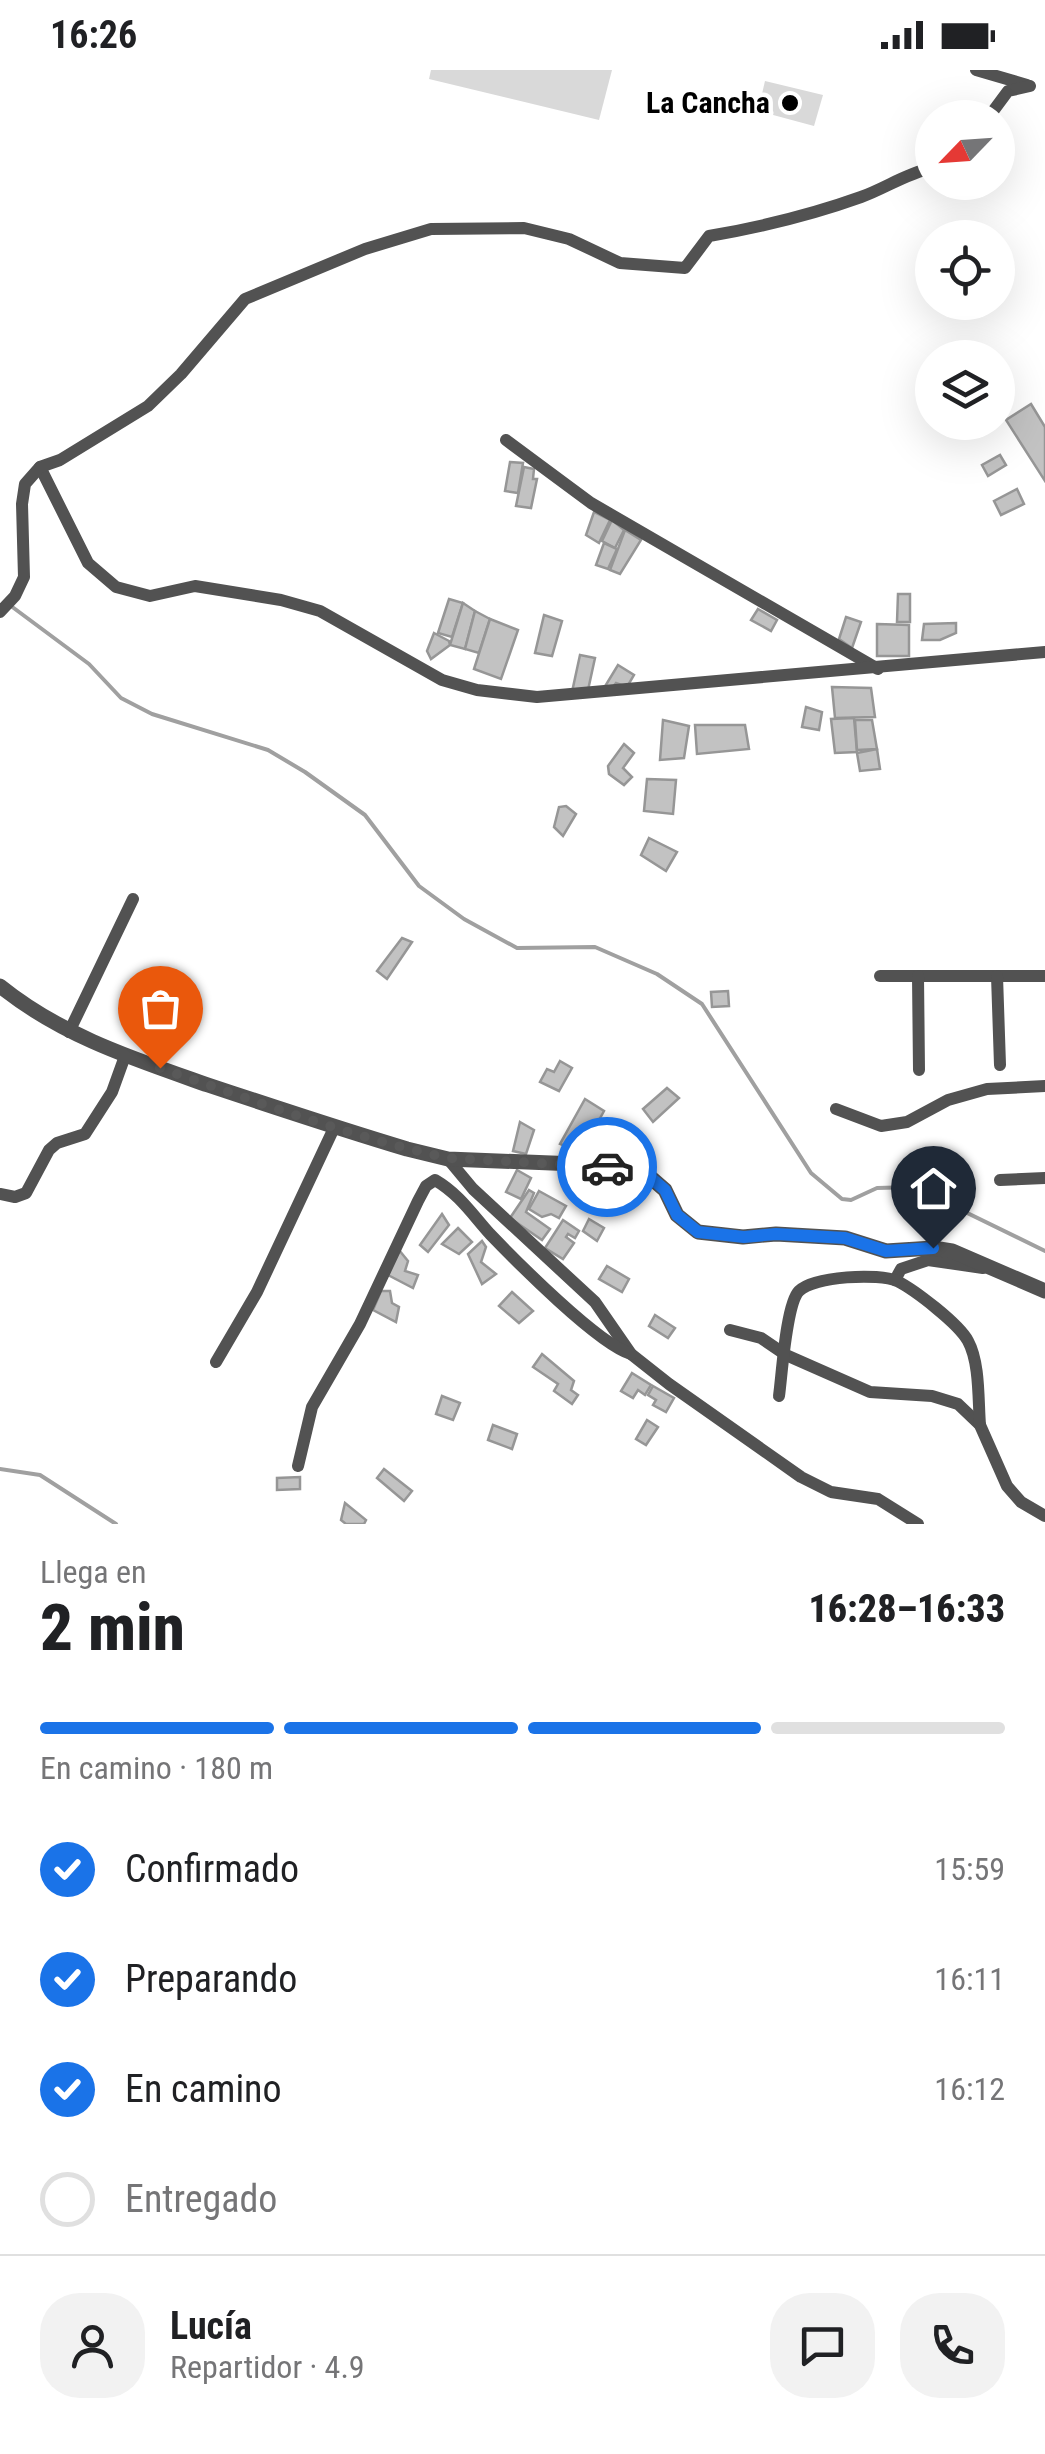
<!DOCTYPE html>
<html lang="es">
<head>
<meta charset="utf-8">
<style>
  :root { --surface:#fff; --page:#f2f2f2; --text:#202124; --muted:#757577; --line:#e0e0e0; --accent:#1a73e8 }
  body { margin:0; font-family:"Roboto Condensed",sans-serif; background:var(--page); color:var(--text); height:100vh; display:flex; flex-direction:column; font-size:38px; white-space:nowrap }
  * { box-sizing:border-box; margin:0 }
  p { font-size:32px; color:var(--muted) }
  .icon { flex:none; width:55px; height:55px; fill:none; stroke:currentColor; stroke-width:2; stroke-linecap:round; stroke-linejoin:round }
  .map { position:relative; height:1454px; overflow:hidden }
  .side { display:flex; flex-direction:column; background:var(--surface); flex:1 }
  .side>* { flex:none }
  .needle { width:65px; rotate:245deg }
  .buttons { position:absolute; left:915px; top:30px; display:grid; gap:20px }
  .buttons a { display:grid; place-items:center; width:100px; height:100px; border-radius:50%; background:var(--surface); box-shadow:0 10px 40px #0002; font-size:50px }
  .pin { position:absolute; display:grid; place-items:center; width:85px; height:85px; color:#fff; margin:-102px -42px; border-radius:50% 50% 50% 0; rotate:-45deg; box-shadow:0 0 10px #0007 }
  .pin .icon { rotate:45deg }
  .courier { position:absolute; display:grid; place-items:center; width:100px; height:100px; margin:-50px; border:8px solid #1a73e8; border-radius:50%; background:#fff; color:#222; box-shadow:0 2px 12px #0007 }
  .head em { font-style:normal; font-weight:800 }
  .head div { display:flex; flex-direction:column-reverse }
  .head { display:flex; align-items:center; justify-content:space-between; height:170px; padding:0 40px }
  h1 { font-size:65px; font-weight:800; line-height:75px }
  .bar { display:grid; grid-template-columns:repeat(4,1fr); gap:15px 10px; align-content:center; height:120px; padding:0 40px }
  .bar i { height:12px; border-radius:8px; background:var(--line) }
  .bar .current { background:var(--accent) }
  .bar p { grid-column:span 4 }
  .line { display:flex; align-items:center; gap:25px; padding:0 40px; border-top:2px solid var(--line) }
  .line div { flex:1 }
  .round { display:grid; place-items:center; flex:none; width:105px; height:105px; border-radius:40px; background:var(--page) }
  ol { padding:0 40px; list-style:none }
  li { display:flex; align-items:center; gap:30px; height:110px }
  li p { margin-inline-start:auto }
  li .icon { padding:10px; border-radius:50%; background:var(--accent); color:#fff; stroke-width:4 }
  li:last-child { color:var(--muted) }
  li i { width:55px; height:55px; border:5px solid var(--line); border-radius:50% }
  .status { display:flex; justify-content:space-between; align-items:center; height:70px; padding:0 50px; background:var(--surface); direction:ltr }
  .status svg { height:28px; fill:currentColor }
  .map>svg:first-child { display:block }
  .green { fill:#d9d9d9 }
  .lines { fill:none; stroke-linecap:round; stroke-linejoin:round }
  .stream { stroke:#a0a0a0; stroke-width:4 }
  .building { fill:#c2c2c2; stroke:#969696; stroke-width:2.5 }
  .minor { stroke:#525252; stroke-width:12 }
  .tertiary { stroke:#525252; stroke-width:15 }
  .done { stroke:#595959; stroke-width:10; stroke-dasharray:0 18 }
  .route { stroke:#1a73e8; stroke-width:12 }
  .poi-dot { fill:#000; stroke:#fff; stroke-width:4 }
  .labels { text-anchor:middle; stroke-width:9; stroke-linejoin:round; paint-order:stroke }
  .poi-label { font-size:30px; font-weight:bold; fill:#000; stroke:#fff; text-anchor:end }
</style>
</head>
<body>
<div class="status"><b>16:26</b><svg viewBox="0 0 49 12"><path d="M0 12V9h3v3zM5 12V6h3v6zM10 12V3h3v9zM15 12V0h3v12zM26 1h20v11H26zM47 4h2v5h-2z"/></svg></div>
<div class="map">
<svg width="1045" height="1454" viewBox="0 0 1045 1454">
  <rect width="100%" height="100%" fill="#fff"/>
  <g class="green">
    <path d="M431,0H612L599,50L429,9Z"/>
    <path d="M765,11L823,25L814,56L758,41Z"/>
  </g>
  <g class="lines">
    <g class="stream">
      <path d="M11,536L89,594L121,628L152,644L268,680L305,702L365,745L419,816L464,849L517,878L595,877L657,904L702,934L811,1103L842,1129L851,1130L877,1118L914,1117L1045,1181"/>
      <path d="M0,1399L40,1405L116,1454"/>
    </g>
  </g>
  <g class="building">
    <path d="M1031,334L1045,357V411L1006,350Z"/>
    <path d="M1000,385L1006,395L988,406L982,395Z"/>
    <path d="M510,392L523,393L518,423L505,421Z"/>
    <path d="M524,397L534,399L533,409H537L531,438L516,436Z"/>
    <path d="M1017,419L1024,434L1001,445L994,431Z"/>
    <path d="M594,442L610,450L599,473L586,465Z"/>
    <path d="M612,450L624,460L615,478L602,471Z"/>
    <path d="M625,460L641,470L620,504L610,500Z"/>
    <path d="M604,473L617,479L608,499L596,495Z"/>
    <path d="M898,524H910V552H897Z"/>
    <path d="M449,529L463,533L452,567L438,563Z"/>
    <path d="M463,533L475,541L465,579L450,575Z"/>
    <path d="M758,539L777,550L771,561L751,550Z"/>
    <path d="M475,541L490,549L479,583L465,579Z"/>
    <path d="M544,545L562,551L552,586L535,583Z"/>
    <path d="M846,547L861,552L852,578L839,569Z"/>
    <path d="M490,549L518,560L501,609L474,599Z"/>
    <path d="M956,553V563L940,570H922L924,554Z"/>
    <path d="M877,554L909,555V586H877Z"/>
    <path d="M434,563L449,571L450,575L431,589L427,581Z"/>
    <path d="M580,585L595,588L588,620L572,622Z"/>
    <path d="M618,595L634,605L627,617L616,613L612,618H604Z"/>
    <path d="M832,617L871,618L875,647L835,648Z"/>
    <path d="M806,637L822,642L819,660L802,657Z"/>
    <path d="M854,648L857,682L835,683L831,649Z"/>
    <path d="M663,650L689,656L684,688L660,690Z"/>
    <path d="M855,650H872L877,679L857,680Z"/>
    <path d="M695,655H745L749,679L697,684Z"/>
    <path d="M624,674L634,683L623,698L632,707L624,715L609,704L608,696Z"/>
    <path d="M877,679L880,699L860,701L857,683Z"/>
    <path d="M647,709L676,710L673,744L644,741Z"/>
    <path d="M566,736L576,744L563,766L554,757L559,737Z"/>
    <path d="M649,768L677,782L666,801L641,785Z"/>
    <path d="M402,868L412,872L387,909L377,901Z"/>
    <path d="M728,921L729,936L712,937L711,922Z"/>
    <path d="M560,991L572,998L559,1021L540,1012L547,999L554,1002Z"/>
    <path d="M667,1018L679,1028L653,1052L643,1039Z"/>
    <path d="M585,1029L604,1041L581,1083L560,1074Z"/>
    <path d="M520,1052L534,1060L526,1084L513,1081Z"/>
    <path d="M517,1100L531,1108L521,1129L506,1122Z"/>
    <path d="M529,1120L534,1123L526,1142L550,1159L542,1170L510,1148Z"/>
    <path d="M539,1121L566,1136L559,1148L551,1144L542,1147L529,1139Z"/>
    <path d="M442,1144L449,1155L428,1182L420,1175Z"/>
    <path d="M589,1149L604,1158L597,1171L583,1161Z"/>
    <path d="M563,1150L579,1161L575,1168L568,1164L566,1167L574,1173L563,1189L545,1178Z"/>
    <path d="M458,1158L472,1172L459,1184L442,1174Z"/>
    <path d="M482,1171L486,1177L481,1192L496,1204L482,1214L468,1184Z"/>
    <path d="M399,1180L408,1191L405,1201L418,1205L413,1218L388,1205Z"/>
    <path d="M607,1196L629,1209L622,1222L599,1209Z"/>
    <path d="M381,1221H390L392,1233L399,1237L396,1252L373,1240Z"/>
    <path d="M512,1222L533,1241L519,1253L499,1236Z"/>
    <path d="M655,1245L675,1258L668,1268L649,1256Z"/>
    <path d="M542,1284L574,1311L571,1320L578,1325L572,1334L554,1321L558,1314L533,1297Z"/>
    <path d="M632,1303L651,1315L645,1325L638,1320L633,1328L621,1321Z"/>
    <path d="M653,1316L674,1328L666,1342L653,1335L656,1330L648,1325Z"/>
    <path d="M442,1326L460,1333L453,1350L436,1344Z"/>
    <path d="M647,1350L658,1357L646,1375L636,1369Z"/>
    <path d="M493,1355L517,1364L512,1379L488,1370Z"/>
    <path d="M384,1399L412,1421L404,1431L377,1408Z"/>
    <path d="M300,1407V1419L277,1420V1408Z"/>
    <path d="M345,1433L366,1450L364,1454H346L341,1450Z"/>
  </g>
  <g class="lines">
    <g class="minor">
      <path d="M976,0L1027,15"/>
      <path d="M988,48L1008,21L1030,16"/>
      <path d="M506,370L591,433L878,599"/>
      <path d="M40,397L88,493L116,517L150,526L195,516L281,530L320,541L442,610L477,620L537,627L1045,582"/>
      <path d="M0,542L15,526L24,507L22,434L25,414L40,397L60,390L148,336L181,304L245,229L365,179L431,159L524,158L569,169L620,193L685,198L709,166C761,157 811,145 861,127C886,118 907,103 932,98"/>
      <path d="M880,906H1045"/>
      <path d="M918,906L919,1000"/>
      <path d="M997,906L1000,995"/>
      <path d="M69,962L133,829"/>
      <path d="M836,1039L881,1056L907,1052L948,1030L987,1019L1045,1016"/>
      <path d="M448,1089L473,1119L595,1232L631,1284L669,1314L801,1407L831,1422L878,1429L918,1454"/>
      <path d="M1000,1110L1045,1108"/>
      <path d="M0,1124L15,1127L26,1123L49,1080L57,1073L85,1064L112,1022L125,986"/>
      <path d="M895,1210L901,1199L928,1190L983,1198"/>
      <path d="M730,1260L761,1268L786,1285L870,1322L932,1326L958,1334L980,1355L1007,1416L1021,1432L1045,1446"/>
      <path d="M216,1292L257,1222L334,1058"/>
      <path d="M779,1326C782,1305 786,1234 799,1221C814,1206 879,1203 897,1211C915,1220 959,1254 968,1271C980,1293 978,1330 980,1355"/>
      <path d="M298,1396L312,1337L360,1254L418,1131L426,1116L435,1110C459,1124 472,1144 490,1164C517,1192 598,1274 631,1284"/>
    </g>
    <path class="tertiary" d="M0,916C62,966 134,989 208,1015C274,1037 340,1059 407,1079L448,1089L601,1095L650,1107L665,1120L677,1145L698,1162L743,1167L776,1164L845,1168L886,1181L933,1178L952,1181L1045,1221"/>
  </g>
  <g class="lines">
    <path class="done" d="M160,998C255,1031 350,1067 448,1088L607,1097"/>
    <path class="route" d="M607,1097L650,1107L665,1120L677,1145L698,1162L744,1167L776,1164L845,1168L886,1181L933,1178"/>
  </g>
  <circle class="poi-dot" cx="790" cy="33" r="10"/>
  <g class="labels">
    <g class="poi-label">
      <text x="770" y="43">La Cancha</text>
    </g>
  </g>
</svg>
<div class="buttons">
<a><svg class="needle" viewBox="-14 -14 28 28"><path d="M0-13l5 13h-10z" fill="#e53935"/><path d="M0 13l5-13h-10z" fill="#757577"/></svg></a>
<a><svg class="icon" aria-label="locate" viewBox="0 0 24 24"><circle cx="12" cy="12" r="6"/><path d="M12 2v4M12 18v4M2 12h4M18 12h4"/></svg></a>
<a><svg class="icon" aria-label="layers" viewBox="0 0 24 24"><path d="M12 4l9 5-9 5-9-5zM3 14l9 5 9-5"/></svg></a>
</div>
<div class="pin" style="left:160px;top:998px;background:#ea580c"><svg class="icon" aria-label="bag" viewBox="0 0 24 24"><path d="M5 8h14l-1 12H6zM9 8a3 3 0 0 1 6 0"/></svg></div>
<div class="pin" style="left:933px;top:1178px;background:#1f2937"><svg class="icon" aria-label="home" viewBox="0 0 24 24"><path d="M3 11l9-7 9 7M6 9v11h12V9"/></svg></div>
<div class="courier" style="left:607px;top:1097px"><svg class="icon" aria-label="car" viewBox="0 0 24 24"><path d="M5 17H2v-5l4-1 3-4h7l3 4 3 1v5h-3M9 17h6M6 11h13"/><circle cx="7" cy="17" r="2"/><circle cx="17" cy="17" r="2"/></svg></div>
</div>
<section class="side">
<div class="head"><div><h1>2 min</h1><p>Llega en</p></div><em>16:28–16:33</em></div>
<div class="bar"><i class="current"></i><i class="current"></i><i class="current"></i><i></i><p>En camino · 180 m</p></div>
<ol>
<li><svg class="icon" aria-label="check" viewBox="0 0 24 24"><path d="M5 12l5 5 9-10"/></svg>Confirmado<p>15:59</p></li>
<li><svg class="icon" aria-label="check" viewBox="0 0 24 24"><path d="M5 12l5 5 9-10"/></svg>Preparando<p>16:11</p></li>
<li><svg class="icon" aria-label="check" viewBox="0 0 24 24"><path d="M5 12l5 5 9-10"/></svg>En camino<p>16:12</p></li>
<li><i></i>Entregado</li>
</ol>
<div class="line" style="height:180px"><a class="round"><svg class="icon" aria-label="person" viewBox="0 0 24 24"><circle cx="12" cy="8" r="4"/><path d="M4 21q1-7 8-7t8 7"/></svg></a><div><b>Lucía</b><p>Repartidor · 4.9</p></div><a class="round"><svg class="icon" aria-label="chat" viewBox="0 0 24 24"><path d="M4 5h16v11H9l-5 4z"/></svg></a><a class="round"><svg class="icon" aria-label="phone" viewBox="0 0 24 24"><path d="M5 4h4l2 5-3 2q2 4 5 5l2-3 5 2v4C11 20 4 13 5 4z"/></svg></a></div>
</section>
</body>
</html>
